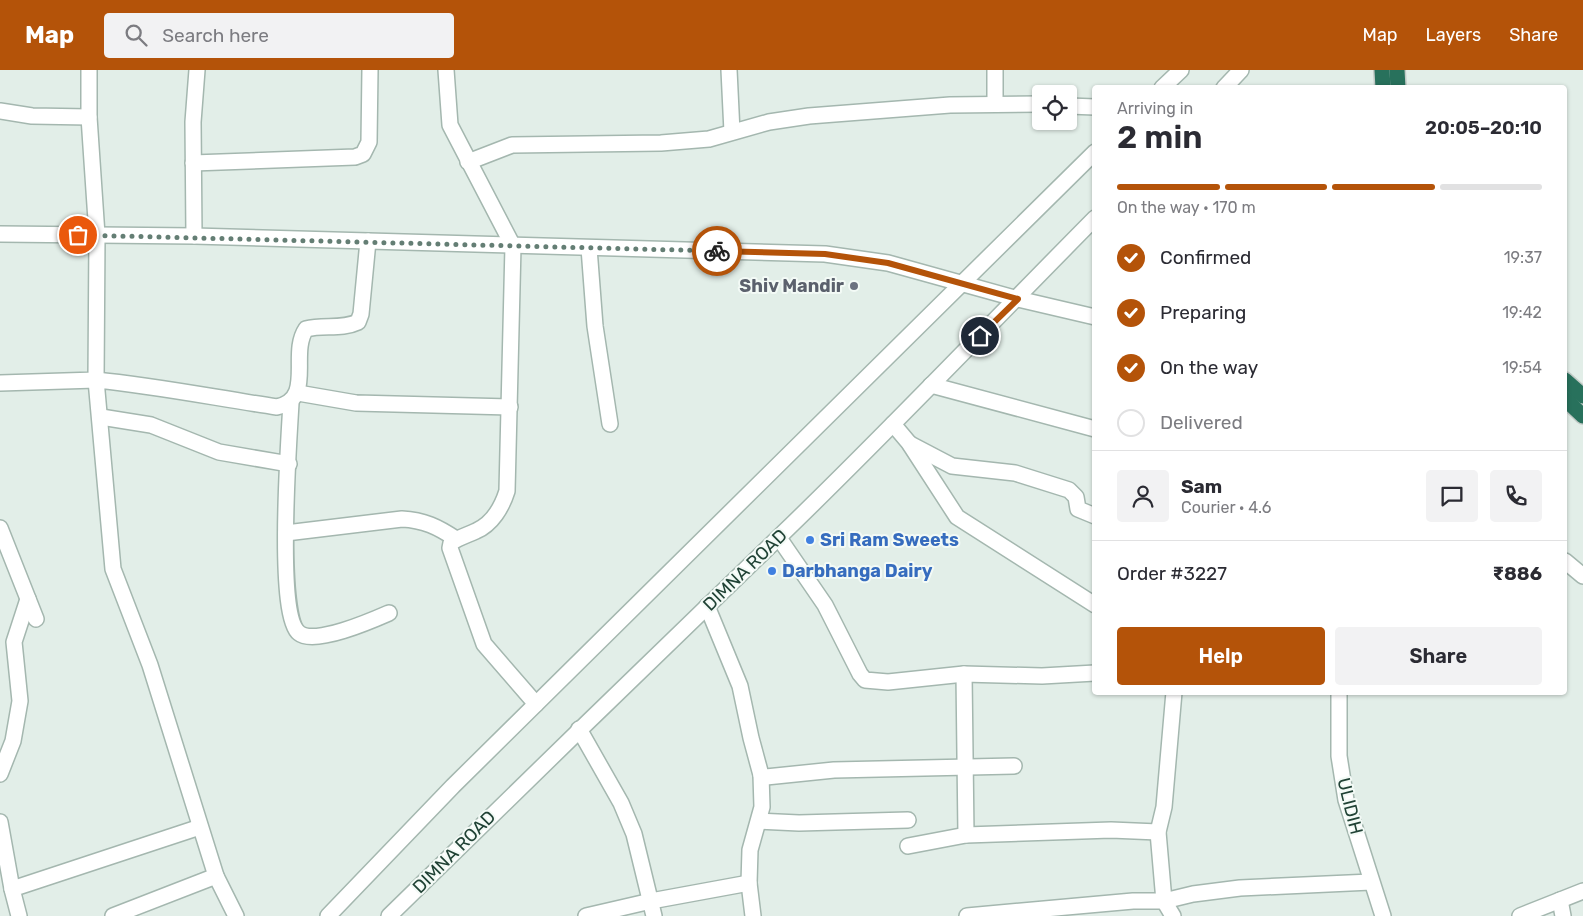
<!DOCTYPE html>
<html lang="en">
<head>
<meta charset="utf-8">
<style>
  :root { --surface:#fff; --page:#f2f2f3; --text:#2b2b33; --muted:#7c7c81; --line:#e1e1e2; --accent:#b45309 }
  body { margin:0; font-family:Rubik,sans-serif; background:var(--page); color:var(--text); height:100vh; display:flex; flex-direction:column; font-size:19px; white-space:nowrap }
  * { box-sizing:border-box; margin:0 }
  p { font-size:16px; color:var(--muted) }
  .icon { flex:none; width:28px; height:28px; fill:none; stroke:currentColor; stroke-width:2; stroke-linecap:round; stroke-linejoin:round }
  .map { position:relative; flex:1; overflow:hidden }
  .side { position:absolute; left:1092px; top:15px; width:475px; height:610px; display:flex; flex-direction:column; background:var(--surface); border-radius:5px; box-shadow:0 1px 4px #0004 }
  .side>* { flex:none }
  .controls { position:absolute; left:1032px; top:15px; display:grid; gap:10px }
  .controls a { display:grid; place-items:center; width:45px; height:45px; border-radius:5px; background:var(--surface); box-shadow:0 1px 4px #0004; font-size:25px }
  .pin { position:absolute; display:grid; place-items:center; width:42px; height:42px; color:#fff; margin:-21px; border:2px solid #fff; border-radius:50%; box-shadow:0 1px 5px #0007 }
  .courier { position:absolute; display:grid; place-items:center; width:50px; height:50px; margin:-25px; border:4px solid #b45309; border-radius:50%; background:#fff; color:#222; box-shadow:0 1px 6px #0007 }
  .summary em { font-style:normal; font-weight:600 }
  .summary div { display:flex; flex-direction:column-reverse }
  .summary { display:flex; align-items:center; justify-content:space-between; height:85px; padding:0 25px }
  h1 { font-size:32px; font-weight:600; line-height:38px }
  .bar { display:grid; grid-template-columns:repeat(4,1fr); gap:8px 5px; align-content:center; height:60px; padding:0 25px }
  .bar i { height:6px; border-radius:4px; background:var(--line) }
  .bar .current { background:var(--accent) }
  .bar p { grid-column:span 4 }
  .line { display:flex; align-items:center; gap:12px; padding:0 25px; border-top:1px solid var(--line) }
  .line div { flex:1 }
  .round { display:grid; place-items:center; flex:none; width:52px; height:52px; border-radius:5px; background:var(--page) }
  ol { padding:0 25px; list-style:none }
  li { display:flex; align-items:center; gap:15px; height:55px }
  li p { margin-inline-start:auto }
  li .icon { padding:5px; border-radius:50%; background:var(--accent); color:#fff; stroke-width:4 }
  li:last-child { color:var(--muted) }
  li i { width:28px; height:28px; border:2px solid var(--line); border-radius:50% }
  .button { display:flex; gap:10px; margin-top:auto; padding:10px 25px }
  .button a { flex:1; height:58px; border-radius:5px; background:var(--accent); color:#fff; font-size:20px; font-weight:600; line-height:58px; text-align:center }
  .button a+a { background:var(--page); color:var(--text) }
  header { display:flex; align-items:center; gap:30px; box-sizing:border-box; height:70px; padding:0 25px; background:var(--accent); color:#fff }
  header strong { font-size:24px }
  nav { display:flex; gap:28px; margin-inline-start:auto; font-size:18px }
  .search { width:350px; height:45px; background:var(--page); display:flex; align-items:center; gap:12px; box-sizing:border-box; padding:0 18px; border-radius:5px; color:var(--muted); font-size:19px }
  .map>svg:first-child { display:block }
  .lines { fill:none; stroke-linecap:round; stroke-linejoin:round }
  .minor-casing { stroke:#a4b7af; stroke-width:18 }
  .highway-casing { stroke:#c1cac6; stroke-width:18 }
  .minor { stroke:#fff; stroke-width:15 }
  .highway { stroke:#28715c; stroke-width:15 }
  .done { stroke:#647e74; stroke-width:5; stroke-dasharray:0 9 }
  .route { stroke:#b45309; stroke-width:6 }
  .worship-dot { fill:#6b7280; stroke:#f3faf6; stroke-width:2 }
  .shop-dot { fill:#3f7fe0; stroke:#f3faf6; stroke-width:2 }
  .labels { text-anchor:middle; stroke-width:4; stroke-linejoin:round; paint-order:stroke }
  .worship-label { font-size:18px; font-weight:bold; fill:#5b616d; stroke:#f3faf6; text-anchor:end }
  .shop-label { font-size:18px; font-weight:bold; fill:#366cbe; stroke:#f3faf6; text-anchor:start }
  .street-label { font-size:18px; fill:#204235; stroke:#f3faf6 }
</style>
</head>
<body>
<header>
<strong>Map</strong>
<div class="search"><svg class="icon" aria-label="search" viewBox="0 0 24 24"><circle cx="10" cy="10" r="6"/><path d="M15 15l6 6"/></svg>Search here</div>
<nav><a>Map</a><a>Layers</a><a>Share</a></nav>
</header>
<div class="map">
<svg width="1583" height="846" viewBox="0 0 1583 846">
  <rect width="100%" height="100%" fill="#e2eee8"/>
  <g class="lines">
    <g class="minor-casing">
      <g id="minor">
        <path d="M446,0L450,55L513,176L507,421C502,437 492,454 476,461C468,465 459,467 451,473L450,478L484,574L536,634"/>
        <path d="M729,0L732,62"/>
        <path d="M1162,18L1181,0"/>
        <path d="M1224,18L1241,0"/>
        <path d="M995,34V0"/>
        <path d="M1069,36L1095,37"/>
        <path d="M0,41L32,46L89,47"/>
        <path d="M468,92L512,75L661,73L709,69L769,52L809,46L950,35L1041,34"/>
        <path d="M193,93L355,87L363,84L369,72L370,0"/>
        <path d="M0,164L194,166L825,184L888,193L1018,229L1095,247"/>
        <path d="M194,166L193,52L197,0"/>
        <path d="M589,178L595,256L610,354"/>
        <path d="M0,313L96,310L97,165L89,47V0"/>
        <path d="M931,315L1095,359"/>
        <path d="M298,323L356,333L510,337"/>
        <path d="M291,333C289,368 276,545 299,563C314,576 373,550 389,543"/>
        <path d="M101,347L151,355L219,382L289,394"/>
        <path d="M893,354L909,373L957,447L1095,535"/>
        <path d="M910,374L952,396L1015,403L1069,420L1076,427L1078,439L1095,446"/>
        <path d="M0,458L36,549"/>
        <path d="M286,463L402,449C424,450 438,457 456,469"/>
        <path d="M779,468L825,535L860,604L865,610L888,612L964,604L1042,606L1095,603"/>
        <path d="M1565,491L1583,506"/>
        <path d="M707,536L740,616L751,668L761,705L766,707L834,700L1014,696"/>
        <path d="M964,604L966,765"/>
        <path d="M1339,622V686L1346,730L1383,846"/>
        <path d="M579,659L621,733L634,764L654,846"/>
        <path d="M0,704L13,671L20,631L14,572L28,529"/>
        <path d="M759,751L799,753L908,750"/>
        <path d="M0,752L12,819"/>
        <path d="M908,776L966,765L1111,760L1158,762"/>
        <path d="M1560,830L1563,846"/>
        <path d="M19,846L12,819L200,757"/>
        <path d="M113,846L216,806"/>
        <path d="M236,846L216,806L150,595L113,499L96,310C157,316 216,328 277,337C315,329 289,284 306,259C323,254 341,260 358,252L361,244L368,171"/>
        <path d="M328,846L453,716L1095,82"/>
        <path d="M389,846C518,719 649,593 779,467C887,363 990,254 1095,148"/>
        <path d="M586,846L651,831L749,813"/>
        <path d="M753,846L749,813L750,780L762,737L761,705"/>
        <path d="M967,846L1133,831H1164L1193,824L1240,818L1371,812"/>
        <path d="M1173,846L1164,831L1158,762L1164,737L1174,622"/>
        <path d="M1520,846L1583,821"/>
      </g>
    </g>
    <g class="highway-casing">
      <g id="highway">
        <path d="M1382,0L1383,18"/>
        <path d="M1397,0L1398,18"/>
        <path d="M1565,310L1583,326"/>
        <path d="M1565,329L1583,346"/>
      </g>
    </g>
    <use href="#minor" class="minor"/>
    <use href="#highway" class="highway"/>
  </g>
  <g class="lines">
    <path class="done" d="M78,165L717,181"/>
    <path class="route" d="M717,181L825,184L888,193L1018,229L980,266"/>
  </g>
  <circle class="worship-dot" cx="854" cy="216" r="5"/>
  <g class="shop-dot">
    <circle cx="810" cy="470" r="5"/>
    <circle cx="772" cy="501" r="5"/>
  </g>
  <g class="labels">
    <g class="worship-label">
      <text x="844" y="222">Shiv Mandir</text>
    </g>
    <g class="shop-label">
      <text x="820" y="476">Sri Ram Sweets</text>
      <text x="782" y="507">Darbhanga Dairy</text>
    </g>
    <g class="street-label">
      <text transform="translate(745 500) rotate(-44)" y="6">DIMNA ROAD</text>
      <text transform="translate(1350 736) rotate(76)" y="6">ULIDIH</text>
      <text transform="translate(454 782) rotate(-45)" y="6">DIMNA ROAD</text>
    </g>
  </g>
</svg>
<div class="controls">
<a><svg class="icon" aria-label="locate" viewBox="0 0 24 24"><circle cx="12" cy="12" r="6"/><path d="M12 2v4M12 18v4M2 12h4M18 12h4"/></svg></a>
</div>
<div class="pin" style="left:78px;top:165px;background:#ea580c"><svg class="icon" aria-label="bag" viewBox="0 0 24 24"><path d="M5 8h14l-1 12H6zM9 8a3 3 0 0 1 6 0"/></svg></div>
<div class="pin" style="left:980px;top:266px;background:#1f2937"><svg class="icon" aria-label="home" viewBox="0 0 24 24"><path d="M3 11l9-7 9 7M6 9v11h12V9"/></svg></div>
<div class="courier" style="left:717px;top:181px"><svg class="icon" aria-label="bike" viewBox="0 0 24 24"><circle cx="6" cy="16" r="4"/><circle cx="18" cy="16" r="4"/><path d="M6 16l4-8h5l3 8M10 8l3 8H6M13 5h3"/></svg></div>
<section class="side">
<div class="summary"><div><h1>2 min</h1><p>Arriving in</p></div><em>20:05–20:10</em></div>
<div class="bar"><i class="current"></i><i class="current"></i><i class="current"></i><i></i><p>On the way · 170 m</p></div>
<ol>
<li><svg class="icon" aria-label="check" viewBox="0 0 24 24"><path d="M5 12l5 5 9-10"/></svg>Confirmed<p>19:37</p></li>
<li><svg class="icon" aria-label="check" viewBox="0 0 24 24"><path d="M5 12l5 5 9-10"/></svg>Preparing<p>19:42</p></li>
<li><svg class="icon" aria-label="check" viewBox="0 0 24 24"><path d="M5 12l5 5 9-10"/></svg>On the way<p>19:54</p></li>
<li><i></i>Delivered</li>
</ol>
<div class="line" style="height:90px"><a class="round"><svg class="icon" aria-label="person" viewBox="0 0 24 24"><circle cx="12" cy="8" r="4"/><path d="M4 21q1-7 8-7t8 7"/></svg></a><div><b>Sam</b><p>Courier · 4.6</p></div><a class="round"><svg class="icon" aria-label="chat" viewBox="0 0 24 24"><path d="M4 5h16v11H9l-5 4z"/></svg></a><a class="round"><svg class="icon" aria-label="phone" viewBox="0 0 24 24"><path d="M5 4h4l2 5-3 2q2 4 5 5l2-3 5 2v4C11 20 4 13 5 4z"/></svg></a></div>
<div class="line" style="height:65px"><div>Order #3227</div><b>₹886</b></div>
<div class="button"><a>Help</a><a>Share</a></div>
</section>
</div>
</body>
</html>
